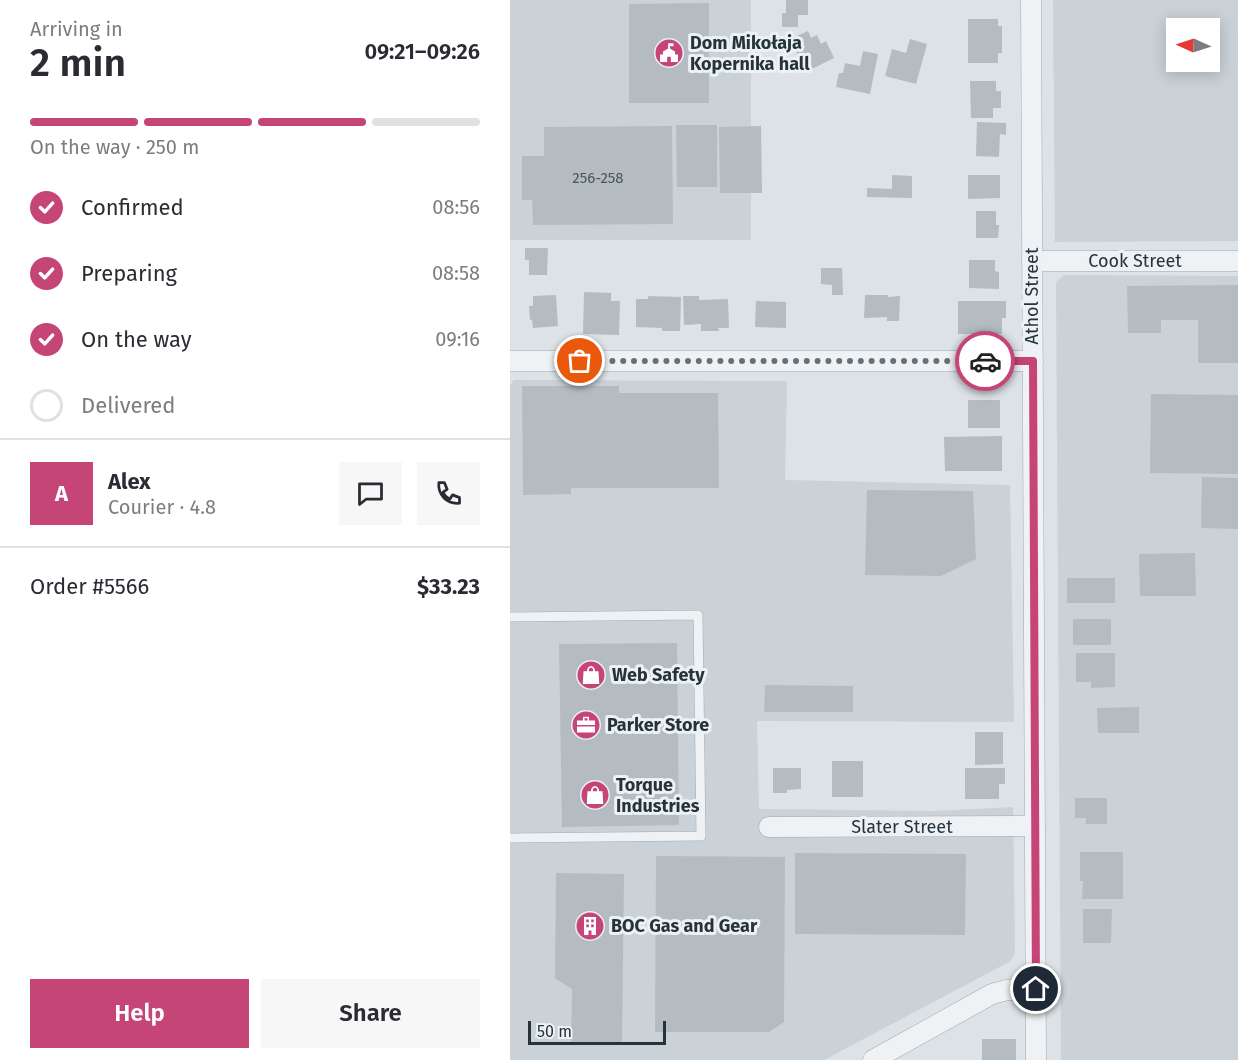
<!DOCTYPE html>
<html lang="en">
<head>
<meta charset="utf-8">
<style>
  :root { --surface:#fff; --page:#f7f7f7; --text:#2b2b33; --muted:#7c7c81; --line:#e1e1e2; --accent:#c64577 }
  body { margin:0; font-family:"Fira Sans",sans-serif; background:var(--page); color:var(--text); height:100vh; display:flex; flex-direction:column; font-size:22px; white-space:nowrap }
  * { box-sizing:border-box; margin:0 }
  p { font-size:20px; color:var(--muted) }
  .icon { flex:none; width:33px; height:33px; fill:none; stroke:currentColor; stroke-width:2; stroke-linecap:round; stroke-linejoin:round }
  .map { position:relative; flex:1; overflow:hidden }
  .side { display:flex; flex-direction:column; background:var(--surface); width:510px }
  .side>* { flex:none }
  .needle { width:39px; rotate:273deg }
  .fabs { position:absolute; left:656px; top:18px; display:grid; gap:12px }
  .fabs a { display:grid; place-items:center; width:54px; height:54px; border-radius:0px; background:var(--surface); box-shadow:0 3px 15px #0003; font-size:30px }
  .scale { position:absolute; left:18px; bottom:15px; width:138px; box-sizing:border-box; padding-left:6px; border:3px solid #27333b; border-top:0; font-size:16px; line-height:21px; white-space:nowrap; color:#27333b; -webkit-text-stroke:4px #ebf1f4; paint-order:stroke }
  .pin { position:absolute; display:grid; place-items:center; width:51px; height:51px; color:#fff; margin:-26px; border:3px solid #fff; border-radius:50%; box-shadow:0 2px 6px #0007 }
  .courier { position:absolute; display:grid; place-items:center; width:60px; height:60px; margin:-30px; border:4px solid #c64577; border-radius:50%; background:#fff; color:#222; box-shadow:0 2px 8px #0007 }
  .overview em { font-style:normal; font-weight:600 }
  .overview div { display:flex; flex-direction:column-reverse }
  .overview { display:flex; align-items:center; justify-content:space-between; height:102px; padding:0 30px }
  h1 { font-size:39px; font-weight:600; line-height:45px }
  .bar { display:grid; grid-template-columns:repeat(4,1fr); gap:9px 6px; align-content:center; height:72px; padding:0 30px }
  .bar i { height:8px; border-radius:4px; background:var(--line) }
  .bar .selected { background:var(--accent) }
  .bar p { grid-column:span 4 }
  .line { display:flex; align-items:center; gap:15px; padding:0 30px; border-top:2px solid var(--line) }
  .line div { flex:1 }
  .round { display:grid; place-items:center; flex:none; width:63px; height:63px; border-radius:0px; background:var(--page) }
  ol { padding:0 30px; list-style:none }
  li { display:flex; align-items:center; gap:18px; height:66px }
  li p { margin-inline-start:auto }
  li .icon { padding:6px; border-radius:50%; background:var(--accent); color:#fff; stroke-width:4 }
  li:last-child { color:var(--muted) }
  li i { width:33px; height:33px; border:3px solid var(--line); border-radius:50% }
  .button { display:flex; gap:12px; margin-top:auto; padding:12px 30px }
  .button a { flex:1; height:69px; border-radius:0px; background:var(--accent); color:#fff; font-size:24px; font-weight:600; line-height:69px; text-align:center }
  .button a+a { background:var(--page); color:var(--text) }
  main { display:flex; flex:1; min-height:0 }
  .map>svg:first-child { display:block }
  .built { fill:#cad2d7; fill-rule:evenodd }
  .building { fill:#b4bcc2 }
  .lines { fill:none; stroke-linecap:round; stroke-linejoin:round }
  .lane-casing { stroke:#a2aaaf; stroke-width:10 }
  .street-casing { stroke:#a2aaaf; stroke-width:21 }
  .lane { stroke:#eff2f4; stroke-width:9 }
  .street { stroke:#eff2f4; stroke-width:20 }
  .done { stroke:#667077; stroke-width:6; stroke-dasharray:0 10.8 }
  .route { stroke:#c64577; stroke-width:8 }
  .labels { text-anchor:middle; stroke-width:6; stroke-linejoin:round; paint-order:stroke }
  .number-label { font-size:15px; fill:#4a555d }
  .poi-label { font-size:18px; font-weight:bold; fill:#27333b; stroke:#ebf1f4; text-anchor:start }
  .street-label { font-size:18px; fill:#27333b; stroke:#ebf1f4 }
</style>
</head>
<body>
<main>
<section class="side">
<div class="overview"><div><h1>2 min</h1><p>Arriving in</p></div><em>09:21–09:26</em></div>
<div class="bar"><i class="selected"></i><i class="selected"></i><i class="selected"></i><i></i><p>On the way · 250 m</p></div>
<ol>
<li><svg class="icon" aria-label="check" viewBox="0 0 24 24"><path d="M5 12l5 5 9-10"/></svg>Confirmed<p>08:56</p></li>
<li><svg class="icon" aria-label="check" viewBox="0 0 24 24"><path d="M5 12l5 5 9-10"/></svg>Preparing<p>08:58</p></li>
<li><svg class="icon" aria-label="check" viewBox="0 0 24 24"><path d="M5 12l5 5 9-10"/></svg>On the way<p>09:16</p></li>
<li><i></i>Delivered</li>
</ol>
<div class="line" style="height:108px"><b class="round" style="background:var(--accent);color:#fff">A</b><div><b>Alex</b><p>Courier · 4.8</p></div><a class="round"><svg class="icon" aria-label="chat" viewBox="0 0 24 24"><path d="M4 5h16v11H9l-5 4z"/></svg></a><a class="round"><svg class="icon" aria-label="phone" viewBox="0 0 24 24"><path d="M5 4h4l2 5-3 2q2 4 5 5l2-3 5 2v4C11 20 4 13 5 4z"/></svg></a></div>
<div class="line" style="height:78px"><div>Order #5566</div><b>$33.23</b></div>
<div class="button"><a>Help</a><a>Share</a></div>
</section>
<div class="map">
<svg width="728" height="1060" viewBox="0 0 728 1060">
  <rect width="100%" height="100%" fill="#dce2e6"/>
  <g class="built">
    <rect x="0" y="0" width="241" height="240"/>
    <path d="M543,0H728V241L545,242ZM666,28H699V62H666Z"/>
    <path d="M554,275L728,276V1060H551L546,282Z"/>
    <path d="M4,380L277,381L275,480L500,485L504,722L247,721L249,809L426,811L503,807L505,953L501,961L314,1060H0V385Z"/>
  </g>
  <g class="building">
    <path d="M276,0H298V15H288V27H272V13H276Z"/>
    <path d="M199,3V103H119V4Z"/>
    <path d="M458,19H488V26H492V53H488V63H458Z"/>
    <path d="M298,31L301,38L307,35L311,44L316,41L324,58L296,72L280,39Z"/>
    <path d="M400,39L417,44L406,84L375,76L382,49L396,53Z"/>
    <path d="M353,51L368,54L360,94L326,87L329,73H333L335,63L350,66Z"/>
    <path d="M460,81H486V91H491V108H483V118H461Z"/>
    <path d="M467,122L496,123V135L490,134L489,157L466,156Z"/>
    <path d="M166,125H207V187H167Z"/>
    <path d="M162,126L163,224L23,225L22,200H12V156H34V127Z"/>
    <path d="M251,126L252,193H210L209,127Z"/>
    <path d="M382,175L402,176V198L357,197V188L382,189Z"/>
    <path d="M458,175H490V198L458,199Z"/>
    <path d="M466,211H486V225H489L488,238H466Z"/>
    <path d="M15,248H38L37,275H19V260H15Z"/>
    <path d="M459,260H485V271L489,272V289L459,288Z"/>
    <path d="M311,268H332L333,295H322V285L311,284Z"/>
    <path d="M728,285V363H688V320H651V333H618L617,286Z"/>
    <path d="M74,292L101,293V301H110L109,335L73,334Z"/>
    <path d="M46,295L48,326L23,328L22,320H20L19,306H23V296Z"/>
    <path d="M355,295H378V297L390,296L389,321H377V317L354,318Z"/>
    <path d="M138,296L171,297L170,331H152V328L126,327V299H138Z"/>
    <path d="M173,296H189V300L218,299L219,328H208L209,331H191V324L174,325Z"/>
    <path d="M246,301L276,302V328L245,327Z"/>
    <path d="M448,301H496V318H492V334H448Z"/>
    <path d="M12,386H109V393H208L209,488H61V494L13,495Z"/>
    <path d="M641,394L728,395V474L640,473Z"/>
    <rect x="458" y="400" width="32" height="28"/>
    <path d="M492,436V471H435L434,437Z"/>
    <path d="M692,477L728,478V529L691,528Z"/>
    <path d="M357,490L463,491L466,559L431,576L355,575Z"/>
    <path d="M685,553L686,596H630L629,554Z"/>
    <rect x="557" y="578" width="48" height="25"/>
    <rect x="563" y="619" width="38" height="26"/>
    <path d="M167,643L169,825L52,827L49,644Z"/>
    <path d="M566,653H605V687L581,688V682H566Z"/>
    <path d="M255,685L343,686V712H254Z"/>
    <path d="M629,707V733H588L587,708Z"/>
    <path d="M465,732H493V764L465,765Z"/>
    <rect x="322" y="761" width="31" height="36"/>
    <path d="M263,768H291V789L277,790V793H263Z"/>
    <path d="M455,768H495V784H489V799H455Z"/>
    <path d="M565,798H597V824H576V818H565Z"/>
    <path d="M570,852H613V899H572L573,881H570Z"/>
    <path d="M285,853L456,854L455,935L285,934Z"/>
    <path d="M146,856L275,857L274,1022L259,1032H145Z"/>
    <path d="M46,873L114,874L112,1045H61L62,989L45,978Z"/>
    <path d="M573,909H602L601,943H573Z"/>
    <rect x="472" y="1039" width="34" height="21"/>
  </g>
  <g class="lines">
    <g class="lane-casing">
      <path id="lane" d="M0,617L188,615L191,836L0,838"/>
    </g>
    <g class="street-casing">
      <g id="street">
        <path d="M521,0L526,1060"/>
        <path d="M522,261H728"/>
        <path d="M0,361H523"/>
        <path d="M259,827L525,826"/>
        <path d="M363,1060L482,994L497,990L526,989"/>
      </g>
    </g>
    <use href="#lane" class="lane"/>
    <use href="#street" class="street"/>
  </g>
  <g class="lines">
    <path class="done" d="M70,361H475"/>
    <path class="route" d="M475,361H523L526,989"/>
  </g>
  <defs>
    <g id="civic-disc" transform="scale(1.5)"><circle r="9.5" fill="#c64577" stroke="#ebf1f4"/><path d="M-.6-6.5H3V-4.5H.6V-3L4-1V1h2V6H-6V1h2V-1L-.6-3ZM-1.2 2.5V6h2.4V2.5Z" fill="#fff"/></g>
    <g id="shop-disc" transform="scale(1.5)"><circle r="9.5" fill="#c64577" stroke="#ebf1f4"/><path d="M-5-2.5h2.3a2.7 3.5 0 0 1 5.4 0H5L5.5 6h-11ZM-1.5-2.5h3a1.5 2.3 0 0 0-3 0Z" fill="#fff"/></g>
    <g id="office-disc" transform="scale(1.5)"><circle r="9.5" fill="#c64577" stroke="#ebf1f4"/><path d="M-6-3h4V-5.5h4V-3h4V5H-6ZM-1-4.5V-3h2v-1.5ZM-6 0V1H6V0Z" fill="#fff"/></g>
    <g id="building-disc" transform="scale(1.5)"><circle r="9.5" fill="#c64577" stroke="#ebf1f4"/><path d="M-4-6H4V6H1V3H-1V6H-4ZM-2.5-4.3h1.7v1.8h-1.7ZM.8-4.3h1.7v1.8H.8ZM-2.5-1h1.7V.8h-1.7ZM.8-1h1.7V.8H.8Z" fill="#fff"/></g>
  </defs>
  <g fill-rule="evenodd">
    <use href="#civic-disc" x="159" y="53"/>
    <use href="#shop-disc" x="81" y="675"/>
    <use href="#office-disc" x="76" y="725"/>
    <use href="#shop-disc" x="85" y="795"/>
    <use href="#building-disc" x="80" y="926"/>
  </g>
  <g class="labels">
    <g class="number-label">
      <text x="88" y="183">256-258</text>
    </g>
    <g class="poi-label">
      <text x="180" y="49">Dom Mikołaja<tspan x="180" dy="21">Kopernika hall</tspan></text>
      <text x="102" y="681">Web Safety</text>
      <text x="97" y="731">Parker Store</text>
      <text x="106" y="791">Torque<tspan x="106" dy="21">Industries</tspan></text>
      <text x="101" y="932">BOC Gas and Gear</text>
    </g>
    <g class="street-label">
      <text x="625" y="267">Cook Street</text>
      <text transform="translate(522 296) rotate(-90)" y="6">Athol Street</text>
      <text x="392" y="833">Slater Street</text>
    </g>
  </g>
</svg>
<div class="fabs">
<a><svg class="needle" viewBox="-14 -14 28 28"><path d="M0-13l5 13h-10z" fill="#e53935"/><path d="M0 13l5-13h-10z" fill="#7c7c81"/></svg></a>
</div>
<div class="scale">50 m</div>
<div class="pin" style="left:70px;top:361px;background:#ea580c"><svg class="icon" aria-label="bag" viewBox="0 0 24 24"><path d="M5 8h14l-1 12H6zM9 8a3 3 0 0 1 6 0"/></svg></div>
<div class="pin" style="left:526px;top:989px;background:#1f2937"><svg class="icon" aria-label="home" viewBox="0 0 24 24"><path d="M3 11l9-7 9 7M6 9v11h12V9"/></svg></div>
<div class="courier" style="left:475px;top:361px"><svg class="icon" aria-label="car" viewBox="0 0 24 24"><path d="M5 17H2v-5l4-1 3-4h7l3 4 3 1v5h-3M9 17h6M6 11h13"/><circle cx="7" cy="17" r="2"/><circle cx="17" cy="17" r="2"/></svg></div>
</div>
</main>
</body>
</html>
